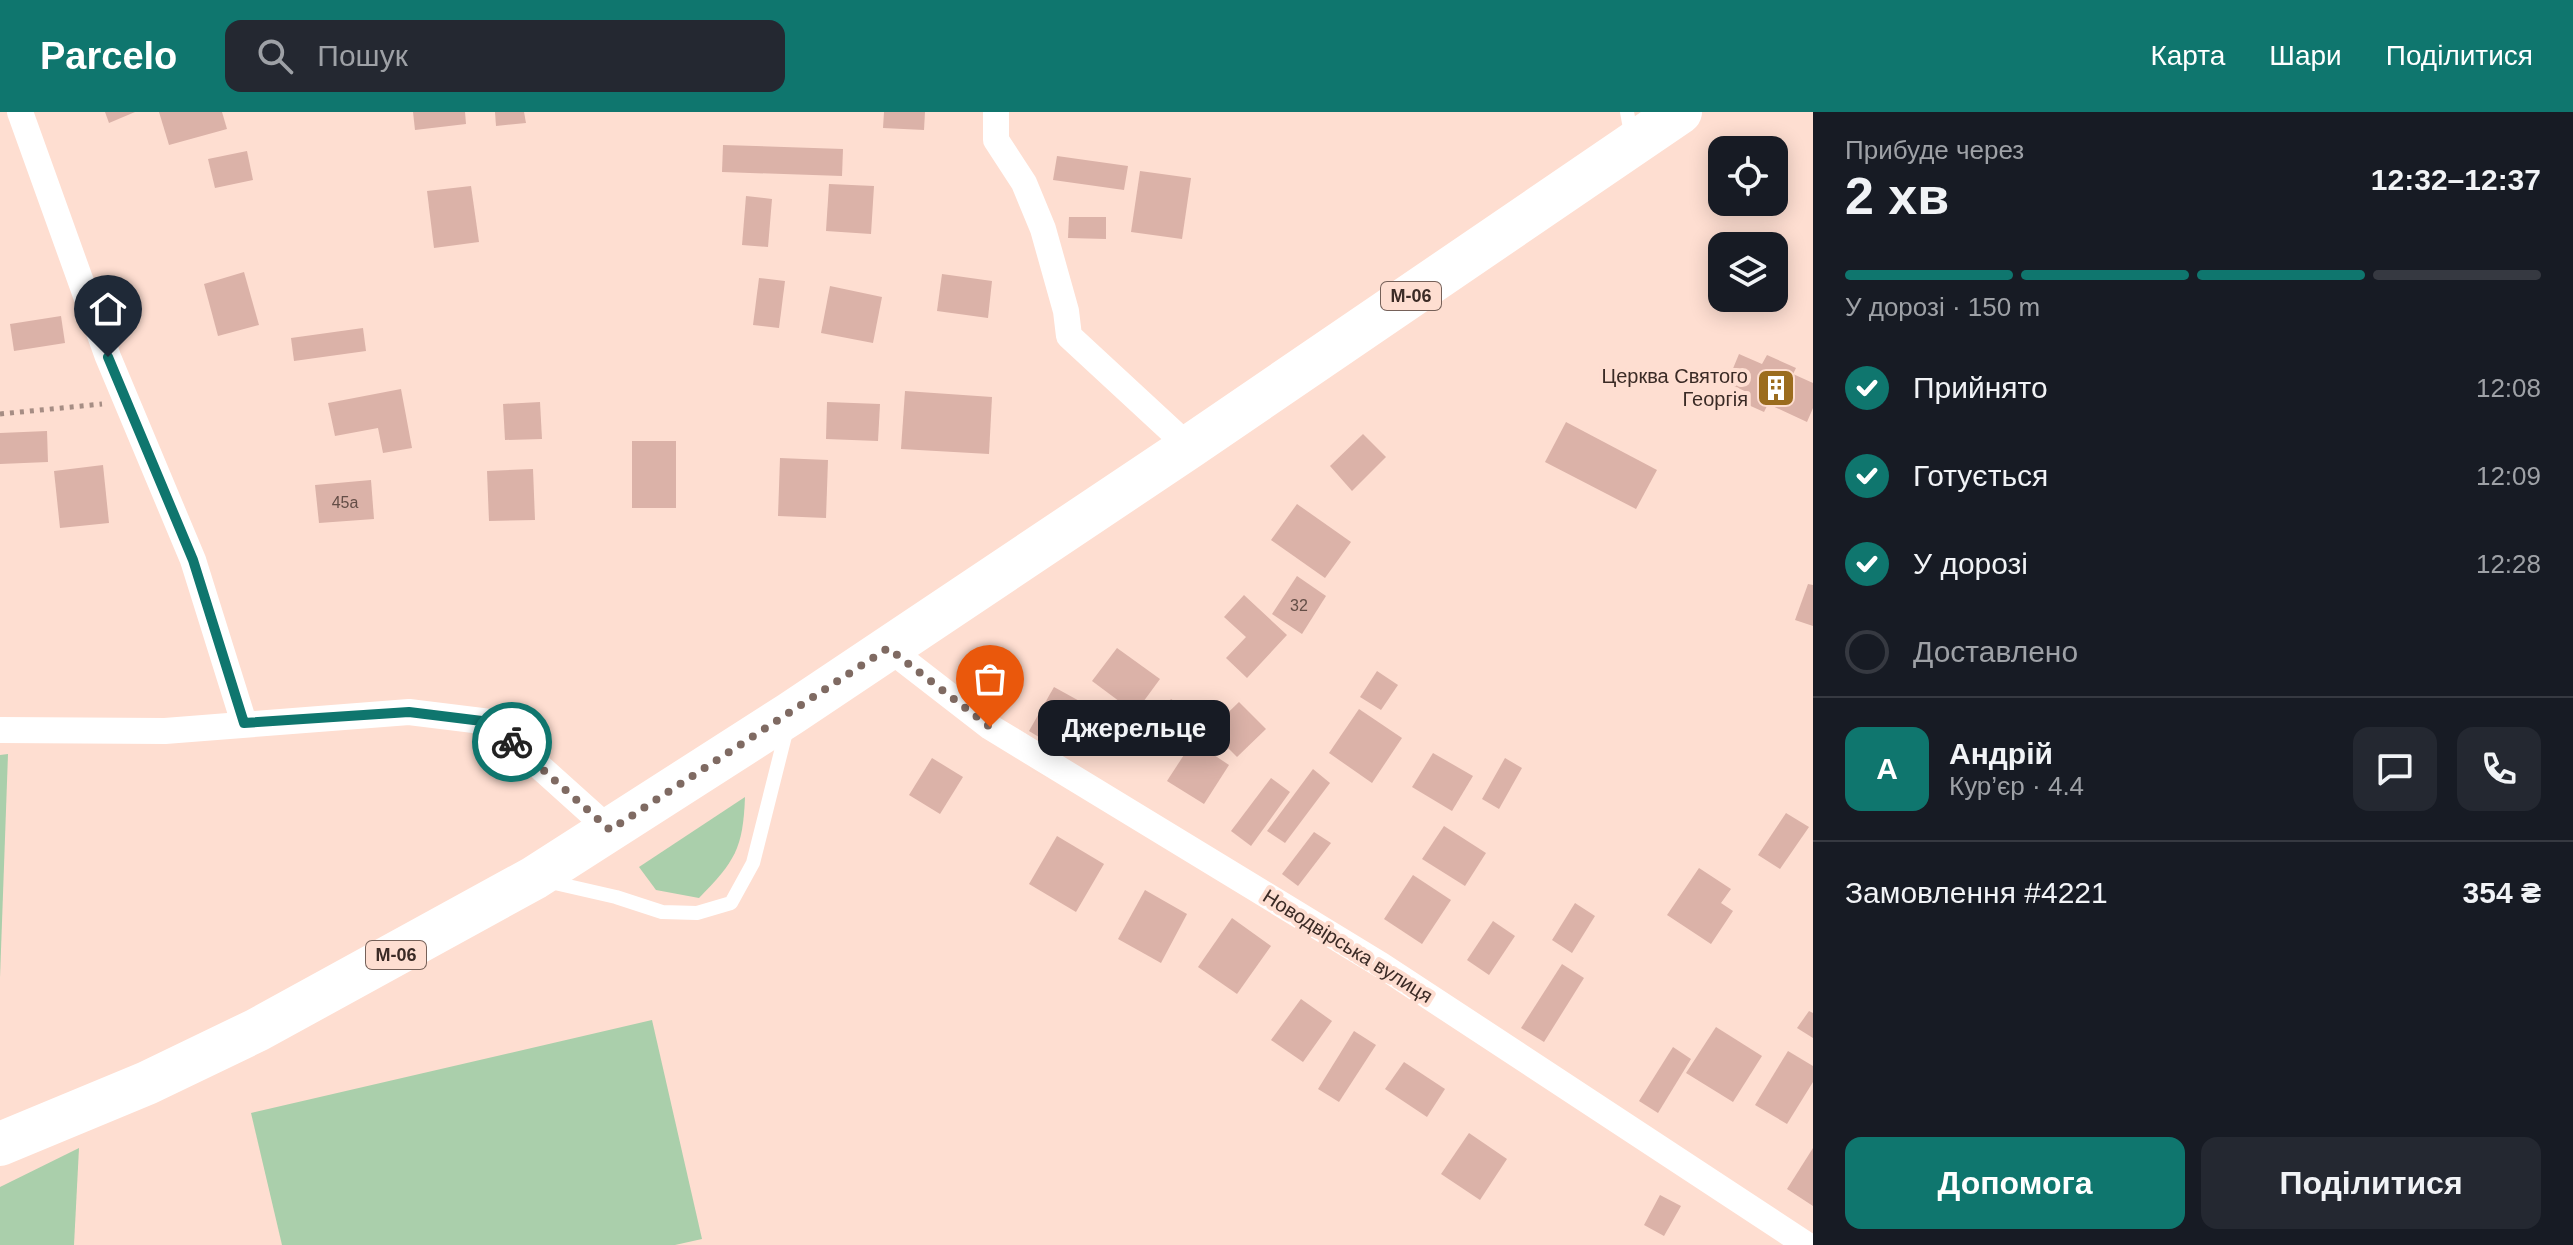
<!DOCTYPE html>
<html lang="uk">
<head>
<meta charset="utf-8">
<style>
  :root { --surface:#171b24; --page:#242831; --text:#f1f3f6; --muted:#9ea1a6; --line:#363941; --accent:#0f766e }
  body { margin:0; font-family:Arial,sans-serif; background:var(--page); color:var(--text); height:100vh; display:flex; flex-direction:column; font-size:30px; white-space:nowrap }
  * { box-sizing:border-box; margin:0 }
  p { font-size:26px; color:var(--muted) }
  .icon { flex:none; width:44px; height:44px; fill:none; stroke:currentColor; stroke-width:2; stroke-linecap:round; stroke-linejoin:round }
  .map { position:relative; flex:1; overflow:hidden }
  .panel { display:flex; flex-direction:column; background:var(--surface); width:760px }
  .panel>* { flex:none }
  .buttons { position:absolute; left:1708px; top:24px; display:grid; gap:16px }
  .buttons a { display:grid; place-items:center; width:80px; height:80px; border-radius:16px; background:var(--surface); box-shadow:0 4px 20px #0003; font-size:40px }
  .pin { position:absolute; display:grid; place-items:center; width:68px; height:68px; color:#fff; margin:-82px -34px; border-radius:50% 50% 50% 0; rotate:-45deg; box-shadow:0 0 8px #0007 }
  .pin .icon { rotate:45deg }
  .courier { position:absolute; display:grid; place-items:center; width:80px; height:80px; margin:-40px; border:6px solid #0f766e; border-radius:50%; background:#fff; color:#222; box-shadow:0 2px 10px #0007 }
  .bubble { position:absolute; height:56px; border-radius:16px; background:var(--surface); box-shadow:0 4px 20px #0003; font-size:26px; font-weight:600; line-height:56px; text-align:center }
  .headline em { font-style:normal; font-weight:600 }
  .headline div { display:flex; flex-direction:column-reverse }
  .headline { display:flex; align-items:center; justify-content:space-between; height:136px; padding:0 32px }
  h1 { font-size:52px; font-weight:600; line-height:60px }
  .bar { display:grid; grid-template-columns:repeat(4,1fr); gap:12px 8px; align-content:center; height:96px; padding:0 32px }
  .bar i { height:10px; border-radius:6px; background:var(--line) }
  .bar .on { background:var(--accent) }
  .bar p { grid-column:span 4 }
  .line { display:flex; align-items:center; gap:20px; padding:0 32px; border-top:2px solid var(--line) }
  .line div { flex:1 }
  .round { display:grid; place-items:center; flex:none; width:84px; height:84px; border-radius:16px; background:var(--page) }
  ol { padding:0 32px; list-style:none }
  li { display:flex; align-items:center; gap:24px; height:88px }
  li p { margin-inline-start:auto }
  li .icon { padding:8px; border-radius:50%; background:var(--accent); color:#fff; stroke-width:4 }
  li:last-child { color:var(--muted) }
  li i { width:44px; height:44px; border:4px solid var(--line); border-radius:50% }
  .action { display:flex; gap:16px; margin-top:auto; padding:16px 32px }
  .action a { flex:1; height:92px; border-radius:16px; background:var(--accent); color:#fff; font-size:32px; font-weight:600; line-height:92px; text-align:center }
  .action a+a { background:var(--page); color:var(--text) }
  header { display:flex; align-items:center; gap:48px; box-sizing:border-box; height:112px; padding:0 40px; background:var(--accent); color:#fff }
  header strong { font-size:38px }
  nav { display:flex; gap:44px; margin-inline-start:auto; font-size:28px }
  .search { width:560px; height:72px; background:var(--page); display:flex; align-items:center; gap:20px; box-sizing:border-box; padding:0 28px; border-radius:16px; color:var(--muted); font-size:30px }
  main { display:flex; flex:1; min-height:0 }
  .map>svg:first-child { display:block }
  .green { fill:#aacfab }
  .building { fill:#dbb2a8 }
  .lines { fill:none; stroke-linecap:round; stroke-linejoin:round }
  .path { stroke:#a68d84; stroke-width:5; stroke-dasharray:4 6; stroke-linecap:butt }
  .service { stroke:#fff; stroke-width:14 }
  .minor { stroke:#fff; stroke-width:26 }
  .trunk { stroke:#fff; stroke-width:44 }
  .done { stroke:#7f6a62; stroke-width:8; stroke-dasharray:0 14.4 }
  .route { stroke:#0f766e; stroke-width:10 }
  .labels { text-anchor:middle; stroke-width:8; stroke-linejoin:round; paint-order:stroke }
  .number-label { font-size:16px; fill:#634d46 }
  .shield { fill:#feded1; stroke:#766159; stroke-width:2 }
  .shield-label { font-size:18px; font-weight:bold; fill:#3b2b26 }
  .poi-label { font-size:20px; fill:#3b2b26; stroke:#feded1; text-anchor:end }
  .street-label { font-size:20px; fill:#3b2b26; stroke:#feded1 }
</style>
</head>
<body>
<header>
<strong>Parcelo</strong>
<div class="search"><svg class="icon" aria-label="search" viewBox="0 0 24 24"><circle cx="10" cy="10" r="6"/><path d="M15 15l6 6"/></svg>Пошук</div>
<nav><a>Карта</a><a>Шари</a><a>Поділитися</a></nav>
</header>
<main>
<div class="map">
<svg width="1813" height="1133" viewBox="0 0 1813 1133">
  <rect width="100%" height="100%" fill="#feded1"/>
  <g class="green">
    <path d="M8,642L0,866V643Z"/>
    <path d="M745,685C743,737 735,749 699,786L656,778L639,755Z"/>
    <path d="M652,908L702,1127L675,1133H282L251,1001Z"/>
    <path d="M79,1036L74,1133H0V1075Z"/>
  </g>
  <g class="building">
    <path d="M105,0H135L109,11Z"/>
    <path d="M159,0H222L227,17L169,33Z"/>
    <path d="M413,0H465L466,12L415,18Z"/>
    <path d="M495,0H524L526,11L496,14Z"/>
    <path d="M884,0H925L924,18L883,16Z"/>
    <path d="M723,33L843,37L842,64L722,60Z"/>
    <path d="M247,39L253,68L215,76L208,47Z"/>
    <path d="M1057,44L1128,54L1124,78L1053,68Z"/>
    <path d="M1140,59L1191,66L1182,127L1131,120Z"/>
    <path d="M829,72L874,74L871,122L826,119Z"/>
    <path d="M471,74L479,130L434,136L427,79Z"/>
    <path d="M746,84L772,87L768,135L742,133Z"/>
    <path d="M1069,105H1106V127L1068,126Z"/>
    <path d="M244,160L259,213L218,224L204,172Z"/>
    <path d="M942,162L992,169L988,206L937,199Z"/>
    <path d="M759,166L785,169L779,216L753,213Z"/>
    <path d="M830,174L882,185L873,231L821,221Z"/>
    <path d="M61,204L65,231L14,239L10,212Z"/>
    <path d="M363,216L366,239L294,249L291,226Z"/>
    <path d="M1739,242L1762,252L1767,243L1796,256L1793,262L1813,271V296L1807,310L1768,292L1764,300L1744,291L1749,281L1727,271Z"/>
    <path d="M401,277L412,336L383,341L378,316L335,324L328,291Z"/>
    <path d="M905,279L992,285L989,342L901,337Z"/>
    <path d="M540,290L542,327L505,328L503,292Z"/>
    <path d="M827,290L880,292L878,329L826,327Z"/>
    <path d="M1566,310L1657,358L1636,397L1545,350Z"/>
    <path d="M47,319L48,350L0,352V321Z"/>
    <path d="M1363,322L1386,345L1352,379L1330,354Z"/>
    <rect x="632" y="329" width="44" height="67"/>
    <path d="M780,346L828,348L826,406L778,404Z"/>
    <path d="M103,353L109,411L60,416L54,359Z"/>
    <path d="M533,357L535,408L489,409L487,359Z"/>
    <path d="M371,368L374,407L319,411L315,373Z"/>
    <path d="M1297,392L1351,430L1325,466L1271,428Z"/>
    <path d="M1297,464L1326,484L1302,522L1272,502Z"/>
    <path d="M1808,472L1813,473V514L1795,508Z"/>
    <path d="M1244,483L1287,523L1247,566L1226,546L1246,525L1224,505Z"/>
    <path d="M1117,536L1160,567L1135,601L1092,569Z"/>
    <path d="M1377,559L1398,573L1381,598L1360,585Z"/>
    <path d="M1054,575L1083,591L1057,636L1029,619Z"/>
    <path d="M1171,587L1191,601L1173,626L1153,612Z"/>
    <path d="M1239,590L1266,617L1237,645L1210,618Z"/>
    <path d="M1359,597L1402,626L1372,671L1329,641Z"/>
    <path d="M1193,629L1229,653L1204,692L1167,669Z"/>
    <path d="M1433,641L1473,664L1452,699L1412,675Z"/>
    <path d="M932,646L963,665L940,702L909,683Z"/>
    <path d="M1505,646L1522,656L1499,697L1482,687Z"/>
    <path d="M1313,657L1330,671L1285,731L1267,719Z"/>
    <path d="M1271,666L1290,680L1251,734L1231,719Z"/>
    <path d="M1786,701L1809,715L1780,757L1758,743Z"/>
    <path d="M1444,714L1486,741L1465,774L1422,747Z"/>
    <path d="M1314,720L1331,731L1298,774L1282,762Z"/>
    <path d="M1057,724L1104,752L1076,800L1029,772Z"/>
    <path d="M1699,756L1731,777L1721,791L1733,799L1711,832L1667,803Z"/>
    <path d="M1413,763L1451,788L1422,832L1384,807Z"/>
    <path d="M1145,778L1187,802L1161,851L1118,827Z"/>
    <path d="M1575,791L1595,804L1572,841L1552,828Z"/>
    <path d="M1232,806L1271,834L1237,882L1198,855Z"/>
    <path d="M1493,809L1515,824L1489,863L1467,848Z"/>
    <path d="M1562,852L1584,866L1544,930L1521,916Z"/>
    <path d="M1301,887L1332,909L1303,950L1271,928Z"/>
    <path d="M1809,899L1813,901V926L1797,916Z"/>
    <path d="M1716,915L1762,944L1733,990L1686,961Z"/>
    <path d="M1354,919L1376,933L1339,990L1318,977Z"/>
    <path d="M1673,935L1691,947L1658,1001L1639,989Z"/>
    <path d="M1788,939L1813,954V970L1787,1012L1755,993Z"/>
    <path d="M1404,950L1445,977L1427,1005L1385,977Z"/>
    <path d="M1469,1021L1507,1047L1480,1088L1441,1062Z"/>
    <path d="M1813,1036V1094L1787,1077Z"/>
    <path d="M1660,1083L1681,1094L1664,1124L1644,1113Z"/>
  </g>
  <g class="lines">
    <path class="path" d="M0,302L102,292"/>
    <g class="service">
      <path d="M1627,0L1632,27"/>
      <path d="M546,769L616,785L662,800L697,801L731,791L753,751L787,616"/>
    </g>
    <g class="minor">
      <path d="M20,0L108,245L193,448L244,611"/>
      <path d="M996,0V28L1024,71L1043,117L1066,199L1069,224L1189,335"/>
      <path d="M888,536L990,615L1381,853L1807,1133"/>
      <path d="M0,618L165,619L409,600L490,610L610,718"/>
    </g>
    <path class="trunk" d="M0,1032L147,971L257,918L534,766L790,602L1189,335L1680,0"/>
  </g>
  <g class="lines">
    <path class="done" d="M512,630L610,718L888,536L990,615"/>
    <path class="route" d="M108,245L193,448L244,611L409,600L490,610L512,630"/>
  </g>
  <defs>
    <g id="building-square" transform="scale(2)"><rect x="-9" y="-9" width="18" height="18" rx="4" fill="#9b6c1e" stroke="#feded1"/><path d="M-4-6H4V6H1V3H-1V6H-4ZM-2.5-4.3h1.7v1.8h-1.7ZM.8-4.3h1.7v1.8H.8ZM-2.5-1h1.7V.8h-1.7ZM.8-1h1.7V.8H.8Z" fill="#fff"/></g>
  </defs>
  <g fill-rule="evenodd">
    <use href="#building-square" x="1776" y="276"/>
  </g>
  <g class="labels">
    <g class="number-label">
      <text x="345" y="396">45а</text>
      <text x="1299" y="499">32</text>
    </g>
    <g class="shield">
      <rect x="1381" y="170" width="60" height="28" rx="6"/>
      <rect x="366" y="829" width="60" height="28" rx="6"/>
    </g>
    <g class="shield-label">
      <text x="1411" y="190">М-06</text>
      <text x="396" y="849">М-06</text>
    </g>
    <g class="poi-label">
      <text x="1748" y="271">Церква Святого<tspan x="1748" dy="23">Георгія</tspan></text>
    </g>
    <g class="street-label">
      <text transform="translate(1348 834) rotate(32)" y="7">Новодвірська вулиця</text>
    </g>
  </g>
</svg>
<div class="buttons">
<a><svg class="icon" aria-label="locate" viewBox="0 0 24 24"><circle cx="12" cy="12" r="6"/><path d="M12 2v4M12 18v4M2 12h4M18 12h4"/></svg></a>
<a><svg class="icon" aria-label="layers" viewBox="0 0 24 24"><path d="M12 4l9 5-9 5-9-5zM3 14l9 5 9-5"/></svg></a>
</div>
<div class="pin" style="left:990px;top:615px;background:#ea580c"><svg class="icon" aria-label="bag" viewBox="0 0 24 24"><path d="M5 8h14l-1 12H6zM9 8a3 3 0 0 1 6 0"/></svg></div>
<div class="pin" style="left:108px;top:245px;background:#1f2937"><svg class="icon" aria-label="home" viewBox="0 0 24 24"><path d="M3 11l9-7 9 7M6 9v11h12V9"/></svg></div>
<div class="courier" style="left:512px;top:630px"><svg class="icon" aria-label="bike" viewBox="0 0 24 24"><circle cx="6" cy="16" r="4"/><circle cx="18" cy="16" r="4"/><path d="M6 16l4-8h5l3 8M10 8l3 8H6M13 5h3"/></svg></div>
<div class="bubble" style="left:1038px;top:588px;width:192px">Джерельце</div>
</div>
<section class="panel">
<div class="headline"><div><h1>2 хв</h1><p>Прибуде через</p></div><em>12:32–12:37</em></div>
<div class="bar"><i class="on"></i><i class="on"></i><i class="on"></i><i></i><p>У дорозі · 150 m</p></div>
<ol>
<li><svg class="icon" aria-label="check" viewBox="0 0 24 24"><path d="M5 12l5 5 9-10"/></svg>Прийнято<p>12:08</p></li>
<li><svg class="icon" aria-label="check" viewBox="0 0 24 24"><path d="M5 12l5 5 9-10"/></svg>Готується<p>12:09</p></li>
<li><svg class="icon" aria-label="check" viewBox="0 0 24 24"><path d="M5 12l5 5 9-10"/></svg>У дорозі<p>12:28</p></li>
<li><i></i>Доставлено</li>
</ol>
<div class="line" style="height:144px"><b class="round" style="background:var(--accent);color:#fff">А</b><div><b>Андрій</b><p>Кур’єр · 4.4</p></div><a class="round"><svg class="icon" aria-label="chat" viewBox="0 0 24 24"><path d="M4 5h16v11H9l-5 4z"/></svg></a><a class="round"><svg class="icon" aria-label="phone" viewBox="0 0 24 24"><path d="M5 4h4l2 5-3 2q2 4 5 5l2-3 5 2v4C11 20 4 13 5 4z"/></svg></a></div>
<div class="line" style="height:104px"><div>Замовлення #4221</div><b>354 ₴</b></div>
<div class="action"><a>Допомога</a><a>Поділитися</a></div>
</section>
</main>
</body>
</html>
